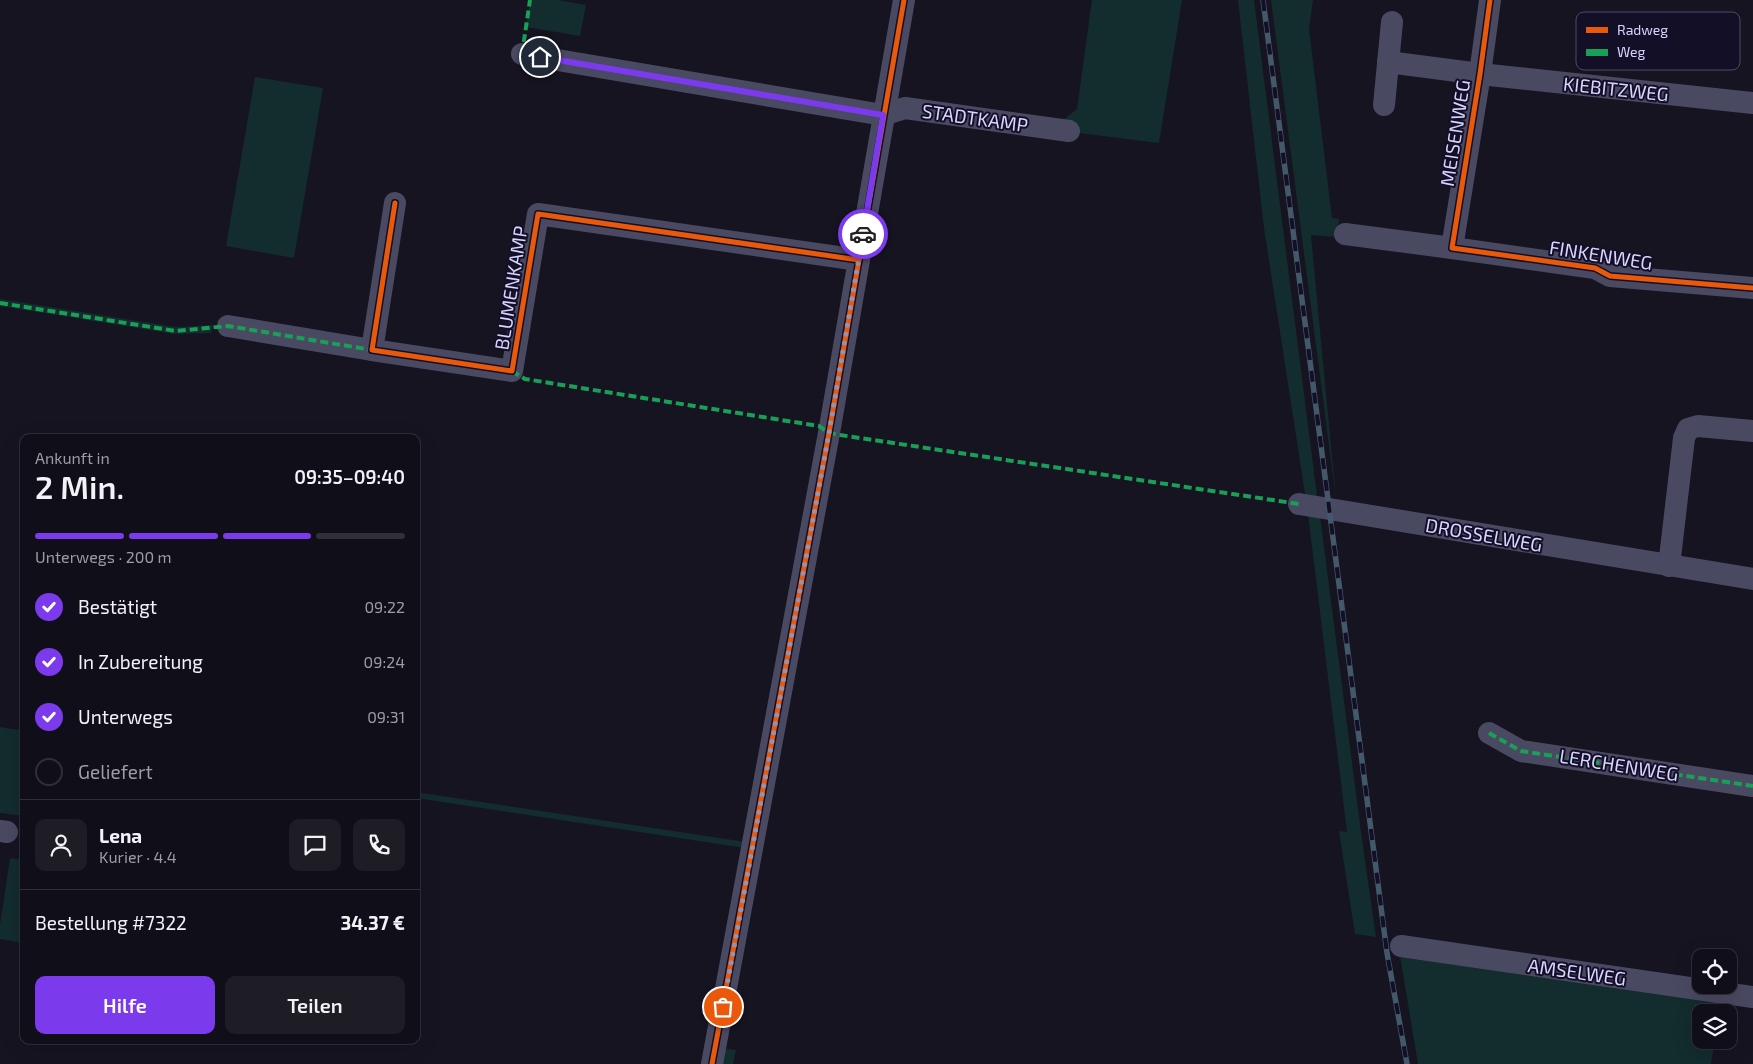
<!DOCTYPE html>
<html lang="de">
<head>
<meta charset="utf-8">
<style>
  :root { --surface:#100f19; --page:#1e1d26; --text:#f1f3f6; --muted:#9c9ca2; --line:#302f38; --accent:#7c3aed }
  body { margin:0; font-family:"Exo 2",sans-serif; background:var(--page); color:var(--text); height:100vh; display:flex; flex-direction:column; font-size:19px; white-space:nowrap }
  * { box-sizing:border-box; margin:0 }
  p { font-size:16px; color:var(--muted) }
  .icon { flex:none; width:28px; height:28px; fill:none; stroke:currentColor; stroke-width:2; stroke-linecap:round; stroke-linejoin:round }
  .map { position:relative; flex:1; overflow:hidden }
  .sheet { position:absolute; left:20px; top:434px; width:400px; height:610px; display:flex; flex-direction:column; background:var(--surface); border-radius:10px; box-shadow:0 5px 20px #0002,0 0 0 1px var(--line) }
  .sheet>* { flex:none }
  .controls { position:absolute; left:1692px; top:949px; display:grid; gap:10px }
  .controls a { display:grid; place-items:center; width:45px; height:45px; border-radius:10px; background:var(--surface); box-shadow:0 5px 20px #0002,0 0 0 1px var(--line); font-size:25px }
  .pin { position:absolute; display:grid; place-items:center; width:42px; height:42px; color:#fff; margin:-21px; border:2px solid #fff; border-radius:50%; box-shadow:0 1px 5px #0007 }
  .courier { position:absolute; display:grid; place-items:center; width:50px; height:50px; margin:-25px; border:4px solid #7c3aed; border-radius:50%; background:#fff; color:#222; box-shadow:0 1px 6px #0007 }
  .headline em { font-style:normal; font-weight:600 }
  .headline div { display:flex; flex-direction:column-reverse }
  .headline { display:flex; align-items:center; justify-content:space-between; height:85px; padding:0 15px }
  h1 { font-size:32px; font-weight:600; line-height:38px }
  .bar { display:grid; grid-template-columns:repeat(4,1fr); gap:8px 5px; align-content:center; height:60px; padding:0 15px }
  .bar i { height:6px; border-radius:4px; background:var(--line) }
  .bar .current { background:var(--accent) }
  .bar p { grid-column:span 4 }
  .line { display:flex; align-items:center; gap:12px; padding:0 15px; border-top:1px solid var(--line) }
  .line div { flex:1 }
  .round { display:grid; place-items:center; flex:none; width:52px; height:52px; border-radius:10px; background:var(--page) }
  ol { padding:0 15px; list-style:none }
  li { display:flex; align-items:center; gap:15px; height:55px }
  li p { margin-inline-start:auto }
  li .icon { padding:5px; border-radius:50%; background:var(--accent); color:#fff; stroke-width:4 }
  li:last-child { color:var(--muted) }
  li i { width:28px; height:28px; border:2px solid var(--line); border-radius:50% }
  .primary-button { display:flex; gap:10px; margin-top:auto; padding:10px 15px }
  .primary-button a { flex:1; height:58px; border-radius:10px; background:var(--accent); color:#fff; font-size:20px; font-weight:600; line-height:58px; text-align:center }
  .primary-button a+a { background:var(--page); color:var(--text) }
  .map>svg:first-child { display:block }
  .green { fill:#132c2d }
  .lines { fill:none; stroke-linecap:round; stroke-linejoin:round }
  .minor { stroke:#4a4962; stroke-width:22 }
  .rail-casing { stroke:#43596b; stroke-width:5.5 }
  .rail { stroke:#130f26; stroke-width:4; stroke-dasharray:11; stroke-linecap:butt }
  .quiet { stroke:#1a9f57; stroke-width:4; stroke-dasharray:8 4; stroke-linecap:butt }
  .cycleway-casing { stroke:#130f26; stroke-width:8 }
  .cycleway { stroke:#e8590c; stroke-width:5 }
  .done { stroke:#9591b1; stroke-width:5; stroke-dasharray:0 9 }
  .route { stroke:#7c3aed; stroke-width:6 }
  .labels { text-anchor:middle; stroke-width:4; stroke-linejoin:round; paint-order:stroke }
  .street-label { font-size:19px; fill:#d9d4ff; stroke:#130f26 }
  .key { fill:#130f26; stroke:#4e4a67; stroke-width:1 }
  .key-label { font-size:14px; fill:#d9d4ff }
</style>
</head>
<body>
<div class="map">
<svg width="1753" height="1064" viewBox="0 0 1753 1064">
  <rect width="100%" height="100%" fill="#161421"/>
  <g class="green">
    <path d="M530,0H558L586,5L580,36L526,27Z"/>
    <path d="M1092,0H1182L1159,143L1079,133V126L1059,123L1077,109Z"/>
    <path d="M1238,0H1254L1317,496L1305,494L1264,228Z"/>
    <path d="M1271,0H1313L1309,29L1332,218L1339,219L1337,237L1311,235L1336,499Z"/>
    <path d="M255,77L323,88L294,258L226,246Z"/>
    <path d="M0,299L176,327L213,325L211,333L175,334L0,306Z"/>
    <path d="M1308,514L1320,516L1361,832L1376,937L1355,934L1339,831L1347,832Z"/>
    <path d="M0,727L24,731V816L0,813Z"/>
    <path d="M416,792L746,842L745,848L416,798Z"/>
    <path d="M10,858L24,860V943L0,939V925Z"/>
    <path d="M1399,950L1721,998L1719,1012H1701V1040H1715L1711,1064H1418Z"/>
    <path d="M722,1048L736,1050L733,1064H719Z"/>
  </g>
  <g class="lines">
    <g class="minor">
      <path d="M1490,0L1480,74L1452,248L1595,268L1610,276L1753,288"/>
      <path d="M522,54L883,115L905,108L1069,131"/>
      <path d="M1388,62L1480,74L1753,103"/>
      <path d="M1384,105L1392,22"/>
      <path d="M395,203L372,350L512,371L538,214L859,260"/>
      <path d="M1345,234L1452,248"/>
      <path d="M228,326L372,350"/>
      <path d="M1299,504L1753,579"/>
      <path d="M1669,566L1684,438L1688,429L1698,426L1753,431"/>
      <path d="M1489,733L1521,751L1753,786"/>
      <path d="M0,831L7,832"/>
      <path d="M1401,946L1753,997"/>
      <path d="M712,1064L829,433L904,0"/>
    </g>
    <g class="rail-casing">
      <path id="rail" d="M1263,0L1387,953L1407,1064"/>
    </g>
    <use href="#rail" class="rail"/>
    <g class="quiet">
      <path d="M522,54L530,0"/>
      <path d="M0,303L176,331L228,326L372,350"/>
      <path d="M512,371L525,379L819,426L829,433L840,435L1299,504"/>
      <path d="M1489,733L1521,751L1753,786"/>
    </g>
    <g class="cycleway-casing">
      <g id="cycleway">
        <path d="M1490,0L1480,74L1452,248L1595,268L1610,276L1753,288"/>
        <path d="M395,203L372,350L512,371L538,214L859,260"/>
        <path d="M712,1064L829,433L904,0"/>
      </g>
    </g>
    <use href="#cycleway" class="cycleway"/>
  </g>
  <g class="lines">
    <path class="done" d="M723,1007L829,433L863,234"/>
    <path class="route" d="M540,57L883,115L863,234"/>
  </g>
  <g class="labels">
    <g class="street-label">
      <text transform="translate(1616 89) rotate(6)" y="7">KIEBITZWEG</text>
      <text transform="translate(975 118) rotate(8)" y="7">STADTKAMP</text>
      <text transform="translate(1455 133) rotate(-81)" y="7">MEISENWEG</text>
      <text transform="translate(1601 255) rotate(9)" y="7">FINKENWEG</text>
      <text transform="translate(511 288) rotate(-81)" y="7">BLUMENKAMP</text>
      <text transform="translate(1484 535) rotate(10)" y="7">DROSSELWEG</text>
      <text transform="translate(1619 765) rotate(9)" y="7">LERCHENWEG</text>
      <text transform="translate(1577 972) rotate(8)" y="7">AMSELWEG</text>
    </g>
  </g>
  <rect x="1576" y="12" width="164" height="58" rx="8" class="key"/>
  <rect x="1586" y="27" width="22" height="6" fill="#e8590c"/>
  <rect x="1586" y="49" width="22" height="7" fill="#1a9f57"/>
  <g class="key-label">
    <text x="1617" y="35">Radweg</text>
    <text x="1617" y="57">Weg</text>
  </g>
</svg>
<div class="controls">
<a><svg class="icon" aria-label="locate" viewBox="0 0 24 24"><circle cx="12" cy="12" r="6"/><path d="M12 2v4M12 18v4M2 12h4M18 12h4"/></svg></a>
<a><svg class="icon" aria-label="layers" viewBox="0 0 24 24"><path d="M12 4l9 5-9 5-9-5zM3 14l9 5 9-5"/></svg></a>
</div>
<div class="pin" style="left:723px;top:1007px;background:#ea580c"><svg class="icon" aria-label="bag" viewBox="0 0 24 24"><path d="M5 8h14l-1 12H6zM9 8a3 3 0 0 1 6 0"/></svg></div>
<div class="pin" style="left:540px;top:57px;background:#1f2937"><svg class="icon" aria-label="home" viewBox="0 0 24 24"><path d="M3 11l9-7 9 7M6 9v11h12V9"/></svg></div>
<div class="courier" style="left:863px;top:234px"><svg class="icon" aria-label="car" viewBox="0 0 24 24"><path d="M5 17H2v-5l4-1 3-4h7l3 4 3 1v5h-3M9 17h6M6 11h13"/><circle cx="7" cy="17" r="2"/><circle cx="17" cy="17" r="2"/></svg></div>
<section class="sheet">
<div class="headline"><div><h1>2 Min.</h1><p>Ankunft in</p></div><em>09:35–09:40</em></div>
<div class="bar"><i class="current"></i><i class="current"></i><i class="current"></i><i></i><p>Unterwegs · 200 m</p></div>
<ol>
<li><svg class="icon" aria-label="check" viewBox="0 0 24 24"><path d="M5 12l5 5 9-10"/></svg>Bestätigt<p>09:22</p></li>
<li><svg class="icon" aria-label="check" viewBox="0 0 24 24"><path d="M5 12l5 5 9-10"/></svg>In Zubereitung<p>09:24</p></li>
<li><svg class="icon" aria-label="check" viewBox="0 0 24 24"><path d="M5 12l5 5 9-10"/></svg>Unterwegs<p>09:31</p></li>
<li><i></i>Geliefert</li>
</ol>
<div class="line" style="height:90px"><a class="round"><svg class="icon" aria-label="person" viewBox="0 0 24 24"><circle cx="12" cy="8" r="4"/><path d="M4 21q1-7 8-7t8 7"/></svg></a><div><b>Lena</b><p>Kurier · 4.4</p></div><a class="round"><svg class="icon" aria-label="chat" viewBox="0 0 24 24"><path d="M4 5h16v11H9l-5 4z"/></svg></a><a class="round"><svg class="icon" aria-label="phone" viewBox="0 0 24 24"><path d="M5 4h4l2 5-3 2q2 4 5 5l2-3 5 2v4C11 20 4 13 5 4z"/></svg></a></div>
<div class="line" style="height:65px"><div>Bestellung #7322</div><b>34.37 €</b></div>
<div class="primary-button"><a>Hilfe</a><a>Teilen</a></div>
</section>
</div>
</body>
</html>
